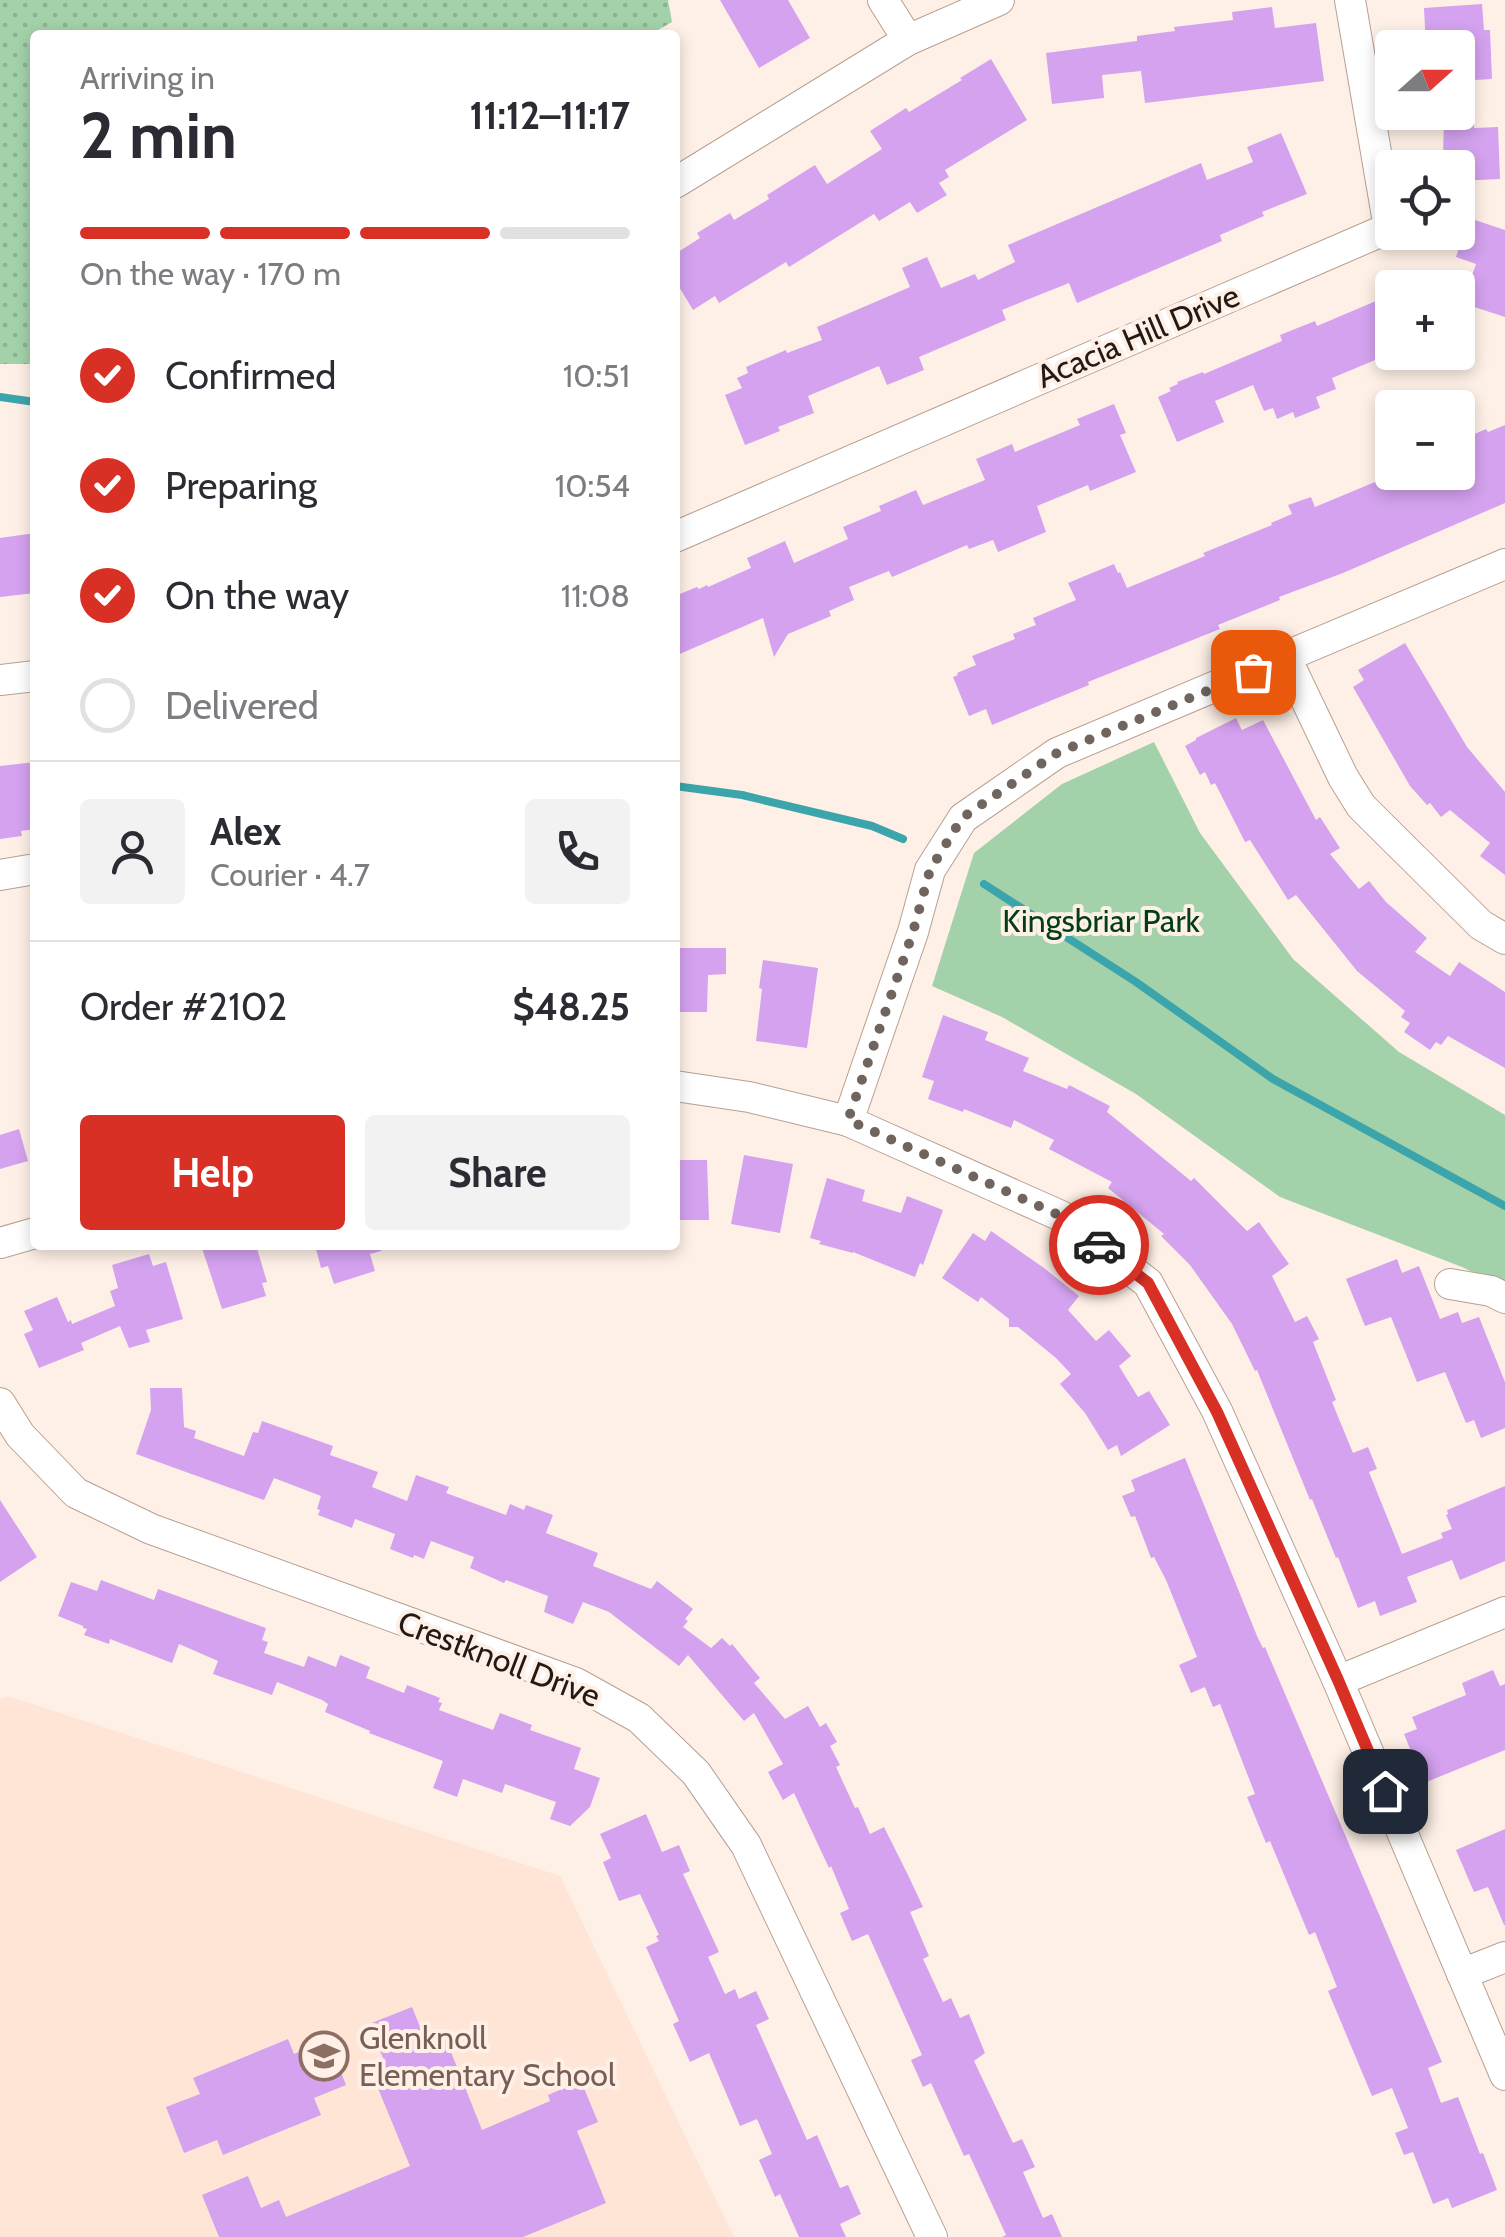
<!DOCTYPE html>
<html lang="en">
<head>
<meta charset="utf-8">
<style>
  :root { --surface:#fff; --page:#f2f2f3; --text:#2b2b33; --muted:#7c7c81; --line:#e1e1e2; --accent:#d93025 }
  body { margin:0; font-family:Cabin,sans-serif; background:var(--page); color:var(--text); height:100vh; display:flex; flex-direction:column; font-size:38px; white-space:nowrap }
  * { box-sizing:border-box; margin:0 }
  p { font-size:32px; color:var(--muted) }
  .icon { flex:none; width:55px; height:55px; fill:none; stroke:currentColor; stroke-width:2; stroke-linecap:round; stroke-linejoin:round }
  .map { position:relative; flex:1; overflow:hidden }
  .panel { position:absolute; left:30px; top:30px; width:650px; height:1220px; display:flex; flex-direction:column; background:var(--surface); border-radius:10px; box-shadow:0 5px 15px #0003 }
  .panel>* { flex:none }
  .needle { width:65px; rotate:69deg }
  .controls { position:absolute; left:1375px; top:30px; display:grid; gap:20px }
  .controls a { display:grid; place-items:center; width:100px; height:100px; border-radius:10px; background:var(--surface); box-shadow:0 5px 15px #0003; font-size:50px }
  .pin { position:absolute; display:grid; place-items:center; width:85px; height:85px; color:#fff; margin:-42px; border-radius:20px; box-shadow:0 5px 15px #0006 }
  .courier { position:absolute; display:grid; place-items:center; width:100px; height:100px; margin:-50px; border:8px solid #d93025; border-radius:50%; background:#fff; color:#222; box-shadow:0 2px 12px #0007 }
  .overview em { font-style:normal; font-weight:800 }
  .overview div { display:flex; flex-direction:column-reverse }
  .overview { display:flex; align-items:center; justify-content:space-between; height:170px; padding:0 50px }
  h1 { font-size:65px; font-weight:800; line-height:75px }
  .bar { display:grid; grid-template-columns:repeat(4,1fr); gap:15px 10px; align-content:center; height:120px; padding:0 50px }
  .bar i { height:12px; border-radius:8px; background:var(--line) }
  .bar .on { background:var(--accent) }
  .bar p { grid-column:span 4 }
  .line { display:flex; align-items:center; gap:25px; padding:0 50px; border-top:2px solid var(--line) }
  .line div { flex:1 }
  .round { display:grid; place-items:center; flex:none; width:105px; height:105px; border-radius:10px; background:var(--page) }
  ol { padding:0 50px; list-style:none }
  li { display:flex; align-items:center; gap:30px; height:110px }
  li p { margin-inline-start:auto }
  li .icon { padding:10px; border-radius:50%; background:var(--accent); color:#fff; stroke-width:4 }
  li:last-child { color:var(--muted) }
  li i { width:55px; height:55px; border:5px solid var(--line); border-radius:50% }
  .cta { display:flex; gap:20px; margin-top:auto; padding:20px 50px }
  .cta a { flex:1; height:115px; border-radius:10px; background:var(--accent); color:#fff; font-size:40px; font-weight:800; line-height:115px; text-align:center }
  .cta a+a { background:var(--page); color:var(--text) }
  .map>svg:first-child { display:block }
  .built { fill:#fee5d5 }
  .grass { fill:url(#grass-dots) }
  .park { fill:#a3d1a9 }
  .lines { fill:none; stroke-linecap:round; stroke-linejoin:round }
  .stream { stroke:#3ca5ab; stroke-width:8 }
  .building { fill:#d4a2ef }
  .minor-casing { stroke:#b7a092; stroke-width:32 }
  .minor { stroke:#fff; stroke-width:30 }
  .done { stroke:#70655e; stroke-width:10; stroke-dasharray:0 18 }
  .route { stroke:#d93025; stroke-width:12 }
  .labels { text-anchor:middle; stroke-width:8; stroke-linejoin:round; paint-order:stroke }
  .street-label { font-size:32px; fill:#231a15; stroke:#fef0e6 }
  .park-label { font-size:32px; fill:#013e16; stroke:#fef0e6 }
  .education-label { font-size:32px; fill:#785e54; stroke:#fef0e6; text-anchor:start }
</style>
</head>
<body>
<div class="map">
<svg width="1505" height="2237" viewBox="0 0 1505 2237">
  <defs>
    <pattern id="grass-dots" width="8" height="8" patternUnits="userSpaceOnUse" patternTransform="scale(2.5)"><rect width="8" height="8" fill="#a3d1a9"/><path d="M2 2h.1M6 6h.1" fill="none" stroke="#8cb391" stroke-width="1.8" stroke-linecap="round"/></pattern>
  </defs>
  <rect width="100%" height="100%" fill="#fef0e6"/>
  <path class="built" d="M8,1696L560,1876L734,2237H0V1699Z"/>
  <path class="grass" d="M0,0H668L672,22L649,35H35V364H0Z"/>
  <path class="park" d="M1154,742L1200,833L1293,959L1399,1052L1505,1115V1287L1462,1267L1280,1197L1136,1094L1002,1017L932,986L974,853L1062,784Z"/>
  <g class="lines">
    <g class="stream">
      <path d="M0,397L35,402"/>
      <path d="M675,786L742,795L872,826L903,839"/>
      <path d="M984,884L1136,982L1273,1079L1505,1206"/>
    </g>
  </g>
  <g class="building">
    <path d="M720,0H788L810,38L759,68Z"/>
    <path d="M1482,4L1484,30H1490L1492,79L1458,81V48H1426L1424,8Z"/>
    <path d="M1272,7L1275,28L1316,23L1324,81L1145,103L1141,71L1102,75L1104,98L1052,104L1046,53L1137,41V36L1175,31L1174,27L1233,20L1232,12Z"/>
    <path d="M991,59L1027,120L945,170L949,177L939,183L947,195L917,213L910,202L879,221L874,214L789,267L786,262L719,303L715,296L693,310L675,280V254L700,238L697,233L730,213L734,220L769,199L767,195L815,165L827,184L882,149L870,131L906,108L909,112L962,80L960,78Z"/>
    <path d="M1474,116V128L1498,127L1500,179L1458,181V168L1446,166V158H1443L1444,117Z"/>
    <path d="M1281,133L1307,194L1262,212L1264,216L1220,235L1222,241L1077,303L1069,283L1002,310L1006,320L919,357L924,370L887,385L879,366L808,396L814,413L778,427L780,431L745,445L725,395L742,388L737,378L748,373L746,367L786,350L787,353L822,340L817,327L910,287L902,268L927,257L941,288L975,274L978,280L1015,262L1008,245L1201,163L1207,180L1253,162L1247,147Z"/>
    <path d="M1469,218L1505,230V317L1462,303L1476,264L1456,257Z"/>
    <path d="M1392,298V353L1332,378L1336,389L1316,397L1320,408L1295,418L1293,412L1277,419L1273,408L1264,411L1253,385L1215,401L1224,422L1177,442L1158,397L1171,391L1169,388L1178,384L1177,382L1203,372L1204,374L1282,341L1280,335L1315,321L1317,326L1376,301L1377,304Z"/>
    <path d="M1114,404L1126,433L1120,435L1136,472L1090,491L1088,485L1037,506L1046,532L998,552L993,540L969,549L967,545L892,577L889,571L849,587L854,600L829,611L831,616L788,634L774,657L763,618L675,656V596L697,587L699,589L707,585L708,587L751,568L747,558L785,541L794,563L848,539L843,527L881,511L879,506L916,490L923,505L985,480L976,459L1012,444L1015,452L1080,425L1077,419Z"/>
    <path d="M1505,425V503L1343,573L1279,597L1280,600L1218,625L1220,629L1088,682L1089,685L992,725L986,709L969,716L953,677L958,675L957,673L976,665L972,656L1015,639L1013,634L1036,625L1033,618L1076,600L1068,583L1114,564L1118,573L1120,572L1127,588L1205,556L1203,553L1272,525L1271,523L1292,514L1288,505L1311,497L1315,507L1399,472H1474L1461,440L1486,429L1488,432Z"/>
    <path d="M35,533V593L0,597V538Z"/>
    <path d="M1405,643L1467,747L1505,792V875L1480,856L1490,843L1450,810L1441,817L1430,803L1427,805L1410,786L1353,687L1364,680L1358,670Z"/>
    <path d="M1236,718L1242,730L1263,720L1316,820L1320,817L1340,848L1330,854L1359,889L1369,881L1386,902L1427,938L1415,952L1450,976L1459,962L1505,992V1068L1448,1036L1441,1045L1436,1042L1430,1050L1404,1032L1410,1023L1401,1017L1405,1011L1357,971L1296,895L1288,900L1250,840L1245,842L1215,783L1211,785L1205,772L1200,775L1185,746L1196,740V738Z"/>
    <path d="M35,762V829L21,831L22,836L0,839V766Z"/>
    <path d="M675,948H726V974L708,975L707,1012H675Z"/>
    <path d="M763,960L818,968L807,1048L756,1041L762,989L759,988Z"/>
    <path d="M943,1015L988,1032L985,1040L1029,1058L1023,1071L1067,1089L1069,1085L1110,1106L1107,1112L1191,1181L1194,1178L1247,1231L1259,1222L1289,1264L1272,1276L1295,1322L1307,1316L1319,1339L1313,1342L1336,1400L1332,1402L1353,1453L1368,1447L1377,1469L1369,1472L1402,1554L1443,1538L1441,1533L1452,1529L1446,1515L1448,1514L1447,1510L1505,1486V1561L1460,1580L1452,1560L1407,1577L1417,1602L1380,1616L1375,1601L1358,1608L1338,1557L1336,1558L1312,1499L1310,1500L1257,1370L1255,1371L1232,1324L1190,1265L1161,1236L1164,1234L1108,1188L1112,1182L1049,1149L1054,1140L1014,1120L1011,1128L964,1109L963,1112L928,1099L934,1081L922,1077Z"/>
    <path d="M19,1129L28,1161L0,1169V1135Z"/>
    <path d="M744,1155L793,1164L780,1233L731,1224Z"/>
    <path d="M675,1160H707L709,1220H675Z"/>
    <path d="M827,1178L865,1190L862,1201L901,1213L907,1196L943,1210L923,1265L920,1263L915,1277L853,1252V1253L819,1244L821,1241L810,1238Z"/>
    <path d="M991,1231L1044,1268L1079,1296L1068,1310L1096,1341L1109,1330L1131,1356L1119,1366L1138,1397L1149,1391L1170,1425L1121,1456L1117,1445L1108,1450L1085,1413L1060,1384L1071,1374L1056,1358L1018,1327H1009V1319L981,1297L978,1302L942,1278L973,1233L985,1241Z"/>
    <path d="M201,1245H256L267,1282L262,1283L266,1296L222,1309Z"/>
    <path d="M315,1245H380L381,1251L370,1254L375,1271L334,1284L328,1266L321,1268Z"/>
    <path d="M149,1254L153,1266L166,1262L183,1319L146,1330L150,1342L129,1348L120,1326L81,1343L84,1350L39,1368L24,1334L33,1330L24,1311L57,1297L68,1322L71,1320L72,1324L115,1306L110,1291L118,1288L112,1265Z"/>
    <path d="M1397,1259L1402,1273L1419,1266L1440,1319L1458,1312L1462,1323L1479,1317L1505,1382V1428L1481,1438L1474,1420L1466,1423L1445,1372L1417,1382L1391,1317L1365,1326L1346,1279Z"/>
    <path d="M150,1388H182L184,1427L196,1431L194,1438L244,1456L253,1432L258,1433L262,1421L333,1446L330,1455L378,1472L372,1487L407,1501L416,1475L449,1487L446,1493L506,1515L510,1504L524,1510L526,1505L553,1515L546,1533L598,1553L593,1566L651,1589L657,1581L693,1609L685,1619L688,1621L683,1627L711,1648L722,1638L730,1646L732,1644L760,1678L754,1683L785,1719L808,1706L820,1727L826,1723L837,1742L830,1746L840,1765L836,1767L855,1808L858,1807L870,1834L884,1827L908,1875L923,1907L910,1912L929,1956L923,1959L943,2002L951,1998L960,2018L969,2014L985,2053L974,2061L1013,2143L1022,2139L1035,2167L1023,2172L1043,2218L1052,2214L1062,2237H1002L1006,2235L969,2154L964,2156L931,2083L923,2087L911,2060L922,2055L868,1934L852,1941L840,1913L849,1909L831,1866L829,1868L794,1793L783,1800L768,1772L783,1764L754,1713L744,1721L688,1655L679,1666L609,1612L583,1602L573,1624L544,1612L548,1596L506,1580L504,1583L470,1568L474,1557L431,1541L424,1559L414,1555L413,1558L390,1549L395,1534L355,1519L352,1528L318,1515L320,1510L317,1509L321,1496L274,1478L264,1500L136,1454L151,1410Z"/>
    <path d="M1185,1458L1257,1636L1263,1648L1265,1647L1442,2062L1428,2068L1441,2103L1458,2097L1480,2154L1483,2153L1497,2190L1452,2208L1448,2198L1433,2204L1413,2152L1404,2155L1395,2133L1408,2128L1392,2088L1372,2096L1328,1991L1337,1987L1315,1932L1309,1935L1270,1841L1266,1843L1247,1797L1255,1794L1220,1704L1213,1707L1205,1687L1191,1693L1179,1665L1197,1657L1166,1580L1154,1557L1151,1558L1135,1516L1131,1517L1122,1496L1135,1491L1131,1480Z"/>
    <path d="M0,1500L37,1557L0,1582Z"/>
    <path d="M101,1580L154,1600L158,1589L266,1628L262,1640L268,1642L264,1653L304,1667L308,1656L336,1667L340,1655L370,1667L366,1678L404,1693L407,1685L440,1698L438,1702L442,1703L439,1710L493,1730L500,1713L532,1725L530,1730L581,1748L574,1769L600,1778L590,1807L570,1826L550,1819L556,1802L505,1784L502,1793L463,1779L457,1797L433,1788L443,1761L369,1733L370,1731L325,1712L328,1704L322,1700L277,1682L272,1695L213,1674L218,1661L179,1644L172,1663L110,1639L109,1644L84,1635L87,1629L83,1628V1626L58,1616L71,1582L97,1591Z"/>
    <path d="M1493,1670L1500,1686L1505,1684V1750L1424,1783L1404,1734L1417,1729L1412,1717L1466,1695L1462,1683Z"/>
    <path d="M646,1814L662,1852L679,1845L690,1871L683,1874L719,1952L708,1957L725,1994L735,1989L739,1999L756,1991L769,2019L756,2025L807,2140L817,2135L840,2188L848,2185L861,2214L840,2224L846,2237H799L780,2194L775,2197L759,2160L772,2154L757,2119L740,2126L709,2053L690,2062L673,2024L679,2021L646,1947L659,1941L656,1936L659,1935L640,1894L619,1901L603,1862L611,1858L600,1834Z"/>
    <path d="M1505,1829V1925H1504L1488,1887L1474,1892L1456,1850Z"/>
    <path d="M412,2007L425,2039L443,2032L482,2130L550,2101L548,2095L581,2081L598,2122L577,2131L606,2203L523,2237H219L202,2195L248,2176L261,2208L279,2200L286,2217L410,2166L368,2064L383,2058L369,2024Z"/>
    <path d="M288,2039L294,2054L328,2040L346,2085L314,2098L321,2115L223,2155L217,2140L184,2153L166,2107L200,2094L193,2078Z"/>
  </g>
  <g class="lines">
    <g class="minor-casing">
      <g id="minor">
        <path d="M883,0L908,40"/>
        <path d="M675,183L908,40L999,0"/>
        <path d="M675,537L1389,228L1350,0"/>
        <path d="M1286,658L1343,777L1361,806L1481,925L1505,939"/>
        <path d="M0,680L35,676"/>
        <path d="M0,875L35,869"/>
        <path d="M675,1086L749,1097L848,1121L1061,1216L1148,1283L1217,1411L1338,1681L1505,2075"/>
        <path d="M848,1121L913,932L930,870L963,818L1057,753L1505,564"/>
        <path d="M0,1243L35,1233"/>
        <path d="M1450,1284L1491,1291L1505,1298"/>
        <path d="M0,1403L20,1435L76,1493L151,1529L576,1683L639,1718L696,1773L746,1845L932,2237"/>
        <path d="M1338,1681L1505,1612"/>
        <path d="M1462,1974L1505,1957"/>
      </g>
    </g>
    <use href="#minor" class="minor"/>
  </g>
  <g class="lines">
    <path class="done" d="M1099,1245L1061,1216L848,1120L913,932L930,870L962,818L1057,753L1253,672"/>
    <path class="route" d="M1099,1245L1148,1283L1217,1412L1338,1680L1385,1791"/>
  </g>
  <defs>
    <g id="school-ring" transform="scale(2.5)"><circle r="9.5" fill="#fef0e6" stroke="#8d6e63" stroke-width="1.5"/><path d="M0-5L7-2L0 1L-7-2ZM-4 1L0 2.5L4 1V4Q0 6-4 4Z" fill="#8d6e63"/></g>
  </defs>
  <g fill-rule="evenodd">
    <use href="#school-ring" x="324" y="2056"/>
  </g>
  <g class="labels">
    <g class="street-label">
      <text transform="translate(1138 336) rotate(-23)" y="11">Acacia Hill Drive</text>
      <text transform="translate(499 1659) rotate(21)" y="11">Crestknoll Drive</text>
    </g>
    <g class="park-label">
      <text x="1101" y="932">Kingsbriar Park</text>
    </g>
    <g class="education-label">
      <text x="359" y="2049">Glenknoll<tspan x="359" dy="37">Elementary School</tspan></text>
    </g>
  </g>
</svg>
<div class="controls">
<a><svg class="needle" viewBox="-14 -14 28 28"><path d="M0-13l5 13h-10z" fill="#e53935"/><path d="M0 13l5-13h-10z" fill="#7c7c81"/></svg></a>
<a><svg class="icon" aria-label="locate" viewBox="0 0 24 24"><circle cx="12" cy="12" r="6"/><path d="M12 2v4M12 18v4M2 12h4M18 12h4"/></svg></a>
<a>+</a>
<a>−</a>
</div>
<div class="pin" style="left:1253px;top:672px;background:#ea580c"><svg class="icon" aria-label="bag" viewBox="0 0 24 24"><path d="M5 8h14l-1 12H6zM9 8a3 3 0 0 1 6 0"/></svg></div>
<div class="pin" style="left:1385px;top:1791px;background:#1f2937"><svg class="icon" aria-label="home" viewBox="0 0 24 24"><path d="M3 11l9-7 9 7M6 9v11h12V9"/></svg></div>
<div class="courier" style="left:1099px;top:1245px"><svg class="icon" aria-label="car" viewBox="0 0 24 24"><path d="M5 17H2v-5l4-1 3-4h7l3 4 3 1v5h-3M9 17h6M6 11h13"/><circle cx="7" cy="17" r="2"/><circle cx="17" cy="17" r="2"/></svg></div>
<section class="panel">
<div class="overview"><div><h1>2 min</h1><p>Arriving in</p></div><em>11:12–11:17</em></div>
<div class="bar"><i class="on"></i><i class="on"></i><i class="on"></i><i></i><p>On the way · 170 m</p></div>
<ol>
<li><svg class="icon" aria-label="check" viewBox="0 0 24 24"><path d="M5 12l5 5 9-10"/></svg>Confirmed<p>10:51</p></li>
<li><svg class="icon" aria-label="check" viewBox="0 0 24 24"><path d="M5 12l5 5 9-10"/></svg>Preparing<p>10:54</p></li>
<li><svg class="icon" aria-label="check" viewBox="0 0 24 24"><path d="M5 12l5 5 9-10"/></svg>On the way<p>11:08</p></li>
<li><i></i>Delivered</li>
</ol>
<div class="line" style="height:180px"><a class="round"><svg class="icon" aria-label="person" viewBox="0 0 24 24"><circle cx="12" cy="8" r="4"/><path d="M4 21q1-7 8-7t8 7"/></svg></a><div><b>Alex</b><p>Courier · 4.7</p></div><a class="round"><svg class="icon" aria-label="phone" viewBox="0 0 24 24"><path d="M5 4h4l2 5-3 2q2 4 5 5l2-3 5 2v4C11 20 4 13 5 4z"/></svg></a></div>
<div class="line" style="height:130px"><div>Order #2102</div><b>$48.25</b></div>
<div class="cta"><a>Help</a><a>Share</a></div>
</section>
</div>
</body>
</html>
